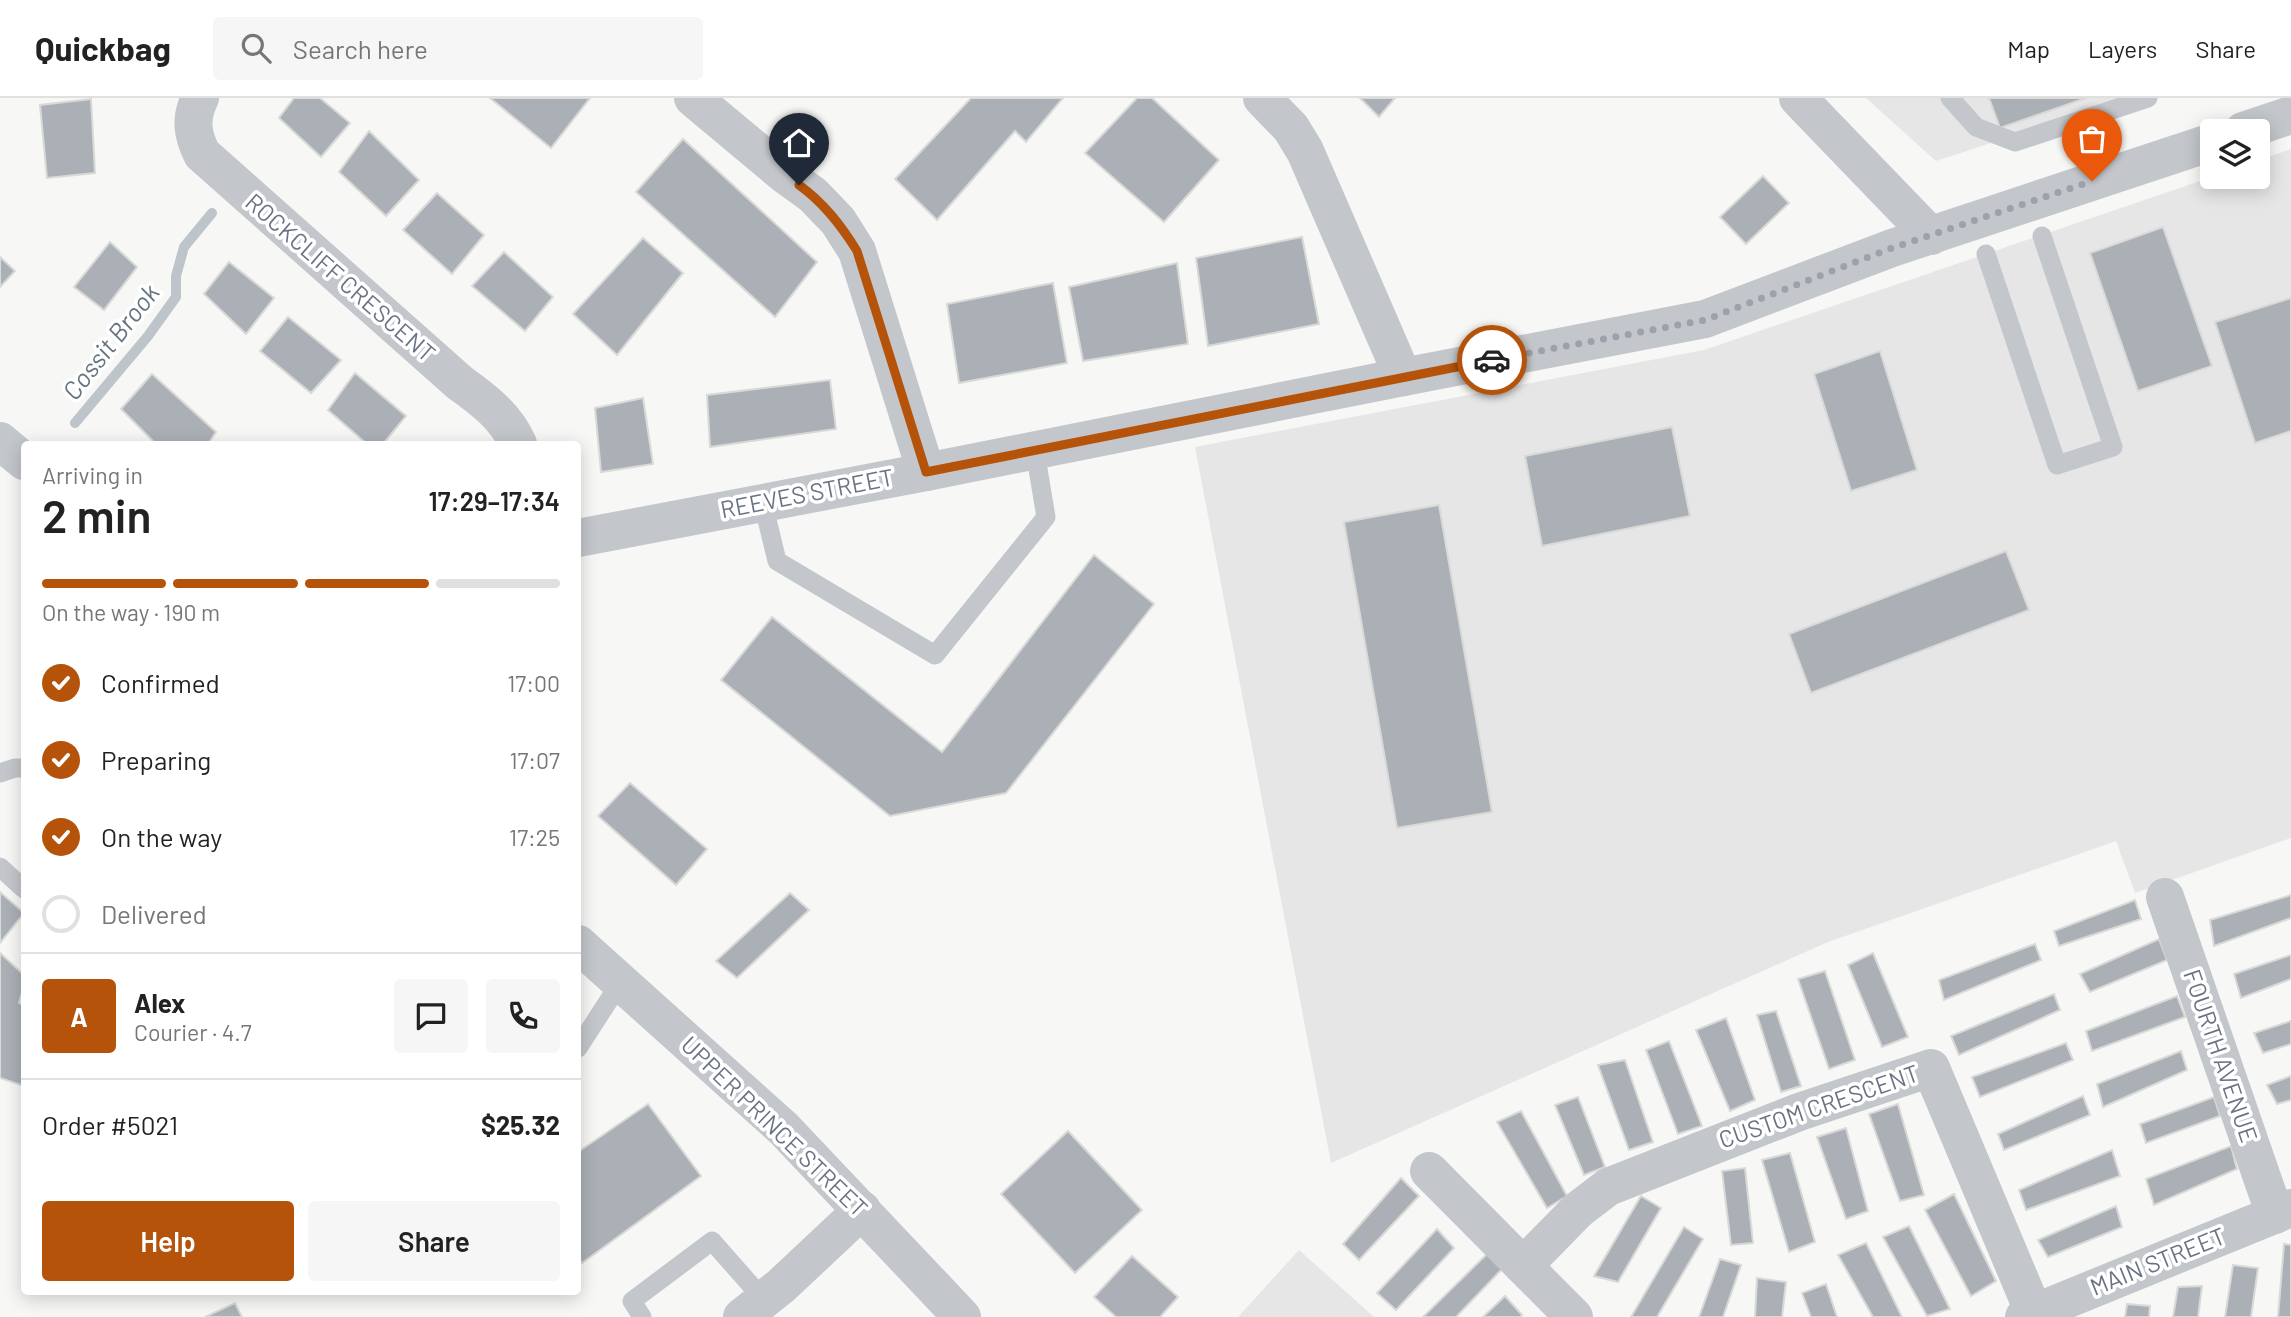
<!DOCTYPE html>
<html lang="en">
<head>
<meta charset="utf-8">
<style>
  :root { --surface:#fff; --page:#f6f6f6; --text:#222; --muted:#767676; --line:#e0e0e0; --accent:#b45309 }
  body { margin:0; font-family:Barlow,sans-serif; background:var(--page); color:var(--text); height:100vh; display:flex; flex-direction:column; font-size:26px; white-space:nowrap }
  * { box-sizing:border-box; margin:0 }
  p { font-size:23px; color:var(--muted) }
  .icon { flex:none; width:38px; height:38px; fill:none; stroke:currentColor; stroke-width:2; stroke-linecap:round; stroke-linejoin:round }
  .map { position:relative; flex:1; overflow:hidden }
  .details { position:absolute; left:21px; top:343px; width:560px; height:854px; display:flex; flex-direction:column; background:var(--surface); border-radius:7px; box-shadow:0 4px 18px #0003 }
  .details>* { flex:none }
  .fabs { position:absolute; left:2200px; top:21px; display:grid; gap:14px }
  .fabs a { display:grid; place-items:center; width:70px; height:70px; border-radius:7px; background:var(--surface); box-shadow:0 4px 18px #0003; font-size:35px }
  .pin { position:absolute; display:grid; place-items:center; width:60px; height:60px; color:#fff; margin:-72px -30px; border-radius:50% 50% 50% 0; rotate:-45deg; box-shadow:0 0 7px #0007 }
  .pin .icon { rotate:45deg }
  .courier { position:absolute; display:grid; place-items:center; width:70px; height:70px; margin:-35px; border:5px solid #b45309; border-radius:50%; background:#fff; color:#222; box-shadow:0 2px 9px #0007 }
  .headline em { font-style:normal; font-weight:600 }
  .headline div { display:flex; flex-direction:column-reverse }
  .headline { display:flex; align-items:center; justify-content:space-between; height:119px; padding:0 21px }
  h1 { font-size:46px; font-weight:600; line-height:52px }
  .bar { display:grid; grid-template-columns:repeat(4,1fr); gap:10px 7px; align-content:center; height:84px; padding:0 21px }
  .bar i { height:9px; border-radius:5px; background:var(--line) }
  .bar .selected { background:var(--accent) }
  .bar p { grid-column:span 4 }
  .line { display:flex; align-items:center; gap:18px; padding:0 21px; border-top:2px solid var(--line) }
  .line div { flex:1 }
  .round { display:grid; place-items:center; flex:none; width:74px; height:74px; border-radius:7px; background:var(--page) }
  ol { padding:0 21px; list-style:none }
  li { display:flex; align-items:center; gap:21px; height:77px }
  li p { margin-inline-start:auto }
  li .icon { padding:7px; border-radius:50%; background:var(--accent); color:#fff; stroke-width:4 }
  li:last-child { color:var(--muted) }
  li i { width:38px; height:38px; border:4px solid var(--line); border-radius:50% }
  .primary-button { display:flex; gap:14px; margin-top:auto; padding:14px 21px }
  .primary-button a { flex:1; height:80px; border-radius:7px; background:var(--accent); color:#fff; font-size:28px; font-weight:600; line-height:80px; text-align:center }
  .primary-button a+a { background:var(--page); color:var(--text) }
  header { display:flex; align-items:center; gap:42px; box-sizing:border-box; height:98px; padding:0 35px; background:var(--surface); border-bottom:2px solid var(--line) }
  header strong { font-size:33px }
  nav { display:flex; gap:38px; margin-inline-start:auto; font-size:24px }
  .search { width:490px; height:63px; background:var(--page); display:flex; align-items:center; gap:18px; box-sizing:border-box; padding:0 24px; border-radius:7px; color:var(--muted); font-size:26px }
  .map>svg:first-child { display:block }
  .built { fill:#e5e6e5 }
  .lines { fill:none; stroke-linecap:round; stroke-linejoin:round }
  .stream { stroke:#bdc5cb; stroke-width:10 }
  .building { fill:#abb0b7; stroke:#d9d9d7; stroke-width:2 }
  .service { stroke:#c3c6ca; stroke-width:19 }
  .minor { stroke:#c3c6ca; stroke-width:38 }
  .tertiary { stroke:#c3c6ca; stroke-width:38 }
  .done { stroke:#9ba2ab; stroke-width:7; stroke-dasharray:0 12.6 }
  .route { stroke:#b45309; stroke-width:9 }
  .labels { text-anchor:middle; stroke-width:7; stroke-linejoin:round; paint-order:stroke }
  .street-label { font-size:24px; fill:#697483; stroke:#fff }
  .water-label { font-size:26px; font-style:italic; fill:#65757f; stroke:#fff }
</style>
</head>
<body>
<header>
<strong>Quickbag</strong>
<div class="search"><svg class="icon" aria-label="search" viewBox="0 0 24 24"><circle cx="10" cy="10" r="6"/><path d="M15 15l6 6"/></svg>Search here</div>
<nav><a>Map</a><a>Layers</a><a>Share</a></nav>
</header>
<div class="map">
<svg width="2291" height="1219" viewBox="0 0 2291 1219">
  <rect width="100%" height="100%" fill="#f7f7f5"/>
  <g class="built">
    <path d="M1866,0H2127L1936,63Z"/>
    <path d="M2291,51V740L2135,795L2116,743L1828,844L1331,1065L1195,349L1704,252L2212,79H2258V63Z"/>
    <path d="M1299,1152L1374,1219H1238Z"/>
  </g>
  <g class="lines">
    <path class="stream" d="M75,325L148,238L176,199V178L184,149L212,115"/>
  </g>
  <g class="building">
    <path d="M294,0H320L350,25L321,59L279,20Z"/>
    <path d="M490,0H590L551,50Z"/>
    <path d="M971,0H1063L1026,44L1015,33L937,122L895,81Z"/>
    <path d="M1137,0H1152L1219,62L1164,124L1085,55Z"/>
    <path d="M1360,0H1395L1379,19Z"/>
    <path d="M1989,0H2086L2000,30Z"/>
    <path d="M91,1L95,75L47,80L40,7Z"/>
    <path d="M369,33L419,82L386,118L339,74Z"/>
    <path d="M683,41L817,164L775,219L636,94Z"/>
    <path d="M1763,78L1789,105L1746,146L1720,119Z"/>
    <path d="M437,95L484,137L452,176L403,132Z"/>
    <path d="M2163,129L2212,268L2138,293L2090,155Z"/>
    <path d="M1302,139L1319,226L1208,248L1196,160Z"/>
    <path d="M643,140L683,175L617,257L573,216Z"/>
    <path d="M110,144L137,169L104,212L74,189Z"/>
    <path d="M504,154L553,199L525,233L472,188Z"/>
    <path d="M0,159L15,173L0,189Z"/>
    <path d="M229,164L274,200L246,236L204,196Z"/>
    <path d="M1177,165L1188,246L1083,263L1069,189Z"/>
    <path d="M1053,185L1067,265L959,285L947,206Z"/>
    <path d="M2291,200V333L2255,345L2215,224Z"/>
    <path d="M288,219L341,262L311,295L260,253Z"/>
    <path d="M1880,253L1917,372L1851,393L1814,276Z"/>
    <path d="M355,275L406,318L383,346H367L328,312Z"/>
    <path d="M152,276L216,334L208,346H156L121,311Z"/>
    <path d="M830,282L836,331L710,349L707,297Z"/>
    <path d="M643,300L653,366L601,374L595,310Z"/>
    <path d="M1672,329L1690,418L1542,448L1525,358Z"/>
    <path d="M1439,407L1492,714L1397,730L1344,424Z"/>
    <path d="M2006,453L2029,512L1811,595L1789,536Z"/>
    <path d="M1094,457L1154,506L1006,695L890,718L721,582L772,519L942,654Z"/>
    <path d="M630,685L707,751L676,787L598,718Z"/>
    <path d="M0,794L24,815L0,845Z"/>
    <path d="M790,795L809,812L737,880L716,863Z"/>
    <path d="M2291,797V820L2214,848L2210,822Z"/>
    <path d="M2135,802L2141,821L2059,848L2054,833Z"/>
    <path d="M2159,841L2167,862L2090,894L2080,876Z"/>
    <path d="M2035,846L2041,862L1944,902L1939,882Z"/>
    <path d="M0,855L24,877V887L19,905L24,907V988L0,980Z"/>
    <path d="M1873,855L1908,939L1882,949L1848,867Z"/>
    <path d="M2291,857V881L2241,900L2234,876Z"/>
    <path d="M1825,873L1855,962L1829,971L1798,881Z"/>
    <path d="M2054,896L2060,912L1959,957L1951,938Z"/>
    <path d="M2177,898L2185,919L2092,953L2086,933Z"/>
    <path d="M1776,913L1801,988L1781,994L1757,917Z"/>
    <path d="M1726,920L1755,1002L1730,1013L1696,932Z"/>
    <path d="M2291,923V946L2263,955L2254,935Z"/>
    <path d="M1669,943L1702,1028L1678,1036L1646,952Z"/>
    <path d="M2066,945L2073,962L1980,999L1972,979Z"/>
    <path d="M2181,953L2187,972L2103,1009L2097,986Z"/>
    <path d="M1625,962L1653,1044L1629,1052L1598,967Z"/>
    <path d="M2291,978V1002L2277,1006L2267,987Z"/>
    <path d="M2083,998L2090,1017L2004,1052L1998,1036Z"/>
    <path d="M1578,999L1605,1069L1584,1077L1555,1007Z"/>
    <path d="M2214,999L2220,1018L2146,1045L2140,1026Z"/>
    <path d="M648,1006L701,1078L582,1165L578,1159V1054Z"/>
    <path d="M1898,1006L1924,1097L1900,1103L1869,1016Z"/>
    <path d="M1521,1013L1567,1098L1547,1110L1497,1024Z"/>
    <path d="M1846,1030L1868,1113L1846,1121L1817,1039Z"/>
    <path d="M1068,1033L1142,1112L1075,1175L1001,1096Z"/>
    <path d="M2231,1048L2237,1071L2154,1107L2146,1081Z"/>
    <path d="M2112,1052L2120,1078L2026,1112L2019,1092Z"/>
    <path d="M1790,1055L1815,1144L1789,1154L1762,1062Z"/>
    <path d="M1745,1070L1753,1145L1731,1147L1722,1073Z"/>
    <path d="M1401,1080L1419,1098L1359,1162L1343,1146Z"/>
    <path d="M1954,1096L1996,1183L1971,1198L1925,1112Z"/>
    <path d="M1641,1098L1661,1110L1618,1184L1594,1178Z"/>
    <path d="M2116,1108L2122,1129L2048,1159L2038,1142Z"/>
    <path d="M1909,1128L1950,1211L1927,1218L1883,1139Z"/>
    <path d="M1684,1129L1703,1141L1657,1219H1631Z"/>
    <path d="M1437,1131L1454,1150L1396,1212L1377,1195Z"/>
    <path d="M1866,1145L1902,1219H1873L1838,1157Z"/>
    <path d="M2284,1146L2291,1147V1219H2278Z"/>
    <path d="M1487,1156L1503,1170L1456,1219H1423Z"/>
    <path d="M1132,1158L1178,1199L1160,1219H1116L1094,1199Z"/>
    <path d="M1720,1161L1741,1167L1723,1219H1699Z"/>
    <path d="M2233,1167L2258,1170L2251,1219H2225Z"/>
    <path d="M1757,1180L1786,1184L1782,1219H1755Z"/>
    <path d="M1826,1186L1837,1219H1811L1802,1195Z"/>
    <path d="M2202,1188L2198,1219H2173L2178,1189Z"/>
    <path d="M1505,1198L1522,1217L1520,1219H1483Z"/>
    <path d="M235,1205L242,1219H205Z"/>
    <path d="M2127,1206L2150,1208L2149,1219H2125Z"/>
  </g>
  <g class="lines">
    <g class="service">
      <path d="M1950,0L1976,29L2015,44L2148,0"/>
      <path d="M1986,156L2057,367L2113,349L2042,138"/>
      <path d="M763,405L777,463L935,557L1046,419L1035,353"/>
      <path d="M0,675L15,670H24"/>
      <path d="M0,769L24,791"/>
      <path d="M578,950L620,885"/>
      <path d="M642,1219L632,1203L712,1143L764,1202"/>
    </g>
    <g class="minor">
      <path d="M200,0C190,20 192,36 202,56L460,285C484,302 506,319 518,346"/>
      <path d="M693,0L784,76L813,97L838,123L857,153L926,374"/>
      <path d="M1262,0L1291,30L1305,53L1403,279"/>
      <path d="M1798,0L1931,138"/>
      <path d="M2165,799L2275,1117"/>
      <path d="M1429,1073L1574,1219"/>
      <path d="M1523,1168L1578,1112L1608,1089L1799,1014L1931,970L2034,1215"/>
      <path d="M742,1219L781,1188L862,1112"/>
      <path d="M2024,1219L2291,1110"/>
    </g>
    <g class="tertiary">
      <path d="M2243,33L2291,17"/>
      <path d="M0,343L24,363"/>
      <path d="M578,440L926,374L1403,279L1705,221L1892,150L2212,44"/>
      <path d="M578,846L784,1031L962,1219"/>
    </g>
  </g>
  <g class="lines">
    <path class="done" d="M1492,262L1705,222L1892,150L2092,83"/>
    <path class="route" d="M799,87C824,105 841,127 857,153L926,374L1492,262"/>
  </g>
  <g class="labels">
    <g class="street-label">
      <text transform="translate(340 180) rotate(41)" y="8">ROCKCLIFF CRESCENT</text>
      <text transform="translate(807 396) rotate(-11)" y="8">REEVES STREET</text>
      <text transform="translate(2220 958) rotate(71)" y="8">FOURTH AVENUE</text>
      <text transform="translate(1819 1009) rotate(-19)" y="8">CUSTOM CRESCENT</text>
      <text transform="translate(774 1029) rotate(44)" y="8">UPPER PRINCE STREET</text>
      <text transform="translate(2158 1164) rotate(-22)" y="8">MAIN STREET</text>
    </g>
    <g class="water-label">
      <text transform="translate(111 244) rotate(-52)" y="9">Cossit Brook</text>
    </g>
  </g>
</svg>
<div class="fabs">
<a><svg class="icon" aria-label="layers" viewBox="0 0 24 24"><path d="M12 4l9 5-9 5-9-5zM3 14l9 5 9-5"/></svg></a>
</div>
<div class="pin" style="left:2092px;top:83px;background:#ea580c"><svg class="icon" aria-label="bag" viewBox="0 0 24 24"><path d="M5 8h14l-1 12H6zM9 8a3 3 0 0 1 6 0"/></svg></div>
<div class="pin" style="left:799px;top:87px;background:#1f2937"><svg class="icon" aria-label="home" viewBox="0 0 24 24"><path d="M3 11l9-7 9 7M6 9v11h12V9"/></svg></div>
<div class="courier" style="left:1492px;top:262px"><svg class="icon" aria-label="car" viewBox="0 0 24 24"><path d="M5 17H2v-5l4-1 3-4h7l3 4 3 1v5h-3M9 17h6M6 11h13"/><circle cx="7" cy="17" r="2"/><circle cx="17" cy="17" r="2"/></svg></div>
<section class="details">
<div class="headline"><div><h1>2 min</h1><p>Arriving in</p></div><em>17:29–17:34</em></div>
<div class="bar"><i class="selected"></i><i class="selected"></i><i class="selected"></i><i></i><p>On the way · 190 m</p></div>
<ol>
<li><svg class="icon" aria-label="check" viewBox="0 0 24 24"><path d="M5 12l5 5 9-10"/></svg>Confirmed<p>17:00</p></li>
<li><svg class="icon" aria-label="check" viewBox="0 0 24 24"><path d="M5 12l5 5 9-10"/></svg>Preparing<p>17:07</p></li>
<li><svg class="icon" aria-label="check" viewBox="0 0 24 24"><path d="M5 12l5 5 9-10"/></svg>On the way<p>17:25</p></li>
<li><i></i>Delivered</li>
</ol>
<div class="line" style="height:126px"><b class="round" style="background:var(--accent);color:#fff">A</b><div><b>Alex</b><p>Courier · 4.7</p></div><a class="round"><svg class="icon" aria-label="chat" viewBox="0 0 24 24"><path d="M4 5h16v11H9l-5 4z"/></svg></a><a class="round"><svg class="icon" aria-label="phone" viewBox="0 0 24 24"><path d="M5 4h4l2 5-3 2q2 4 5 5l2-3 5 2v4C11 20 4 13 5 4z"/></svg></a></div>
<div class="line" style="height:91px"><div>Order #5021</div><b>$25.32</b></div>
<div class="primary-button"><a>Help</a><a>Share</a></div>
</section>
</div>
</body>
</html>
